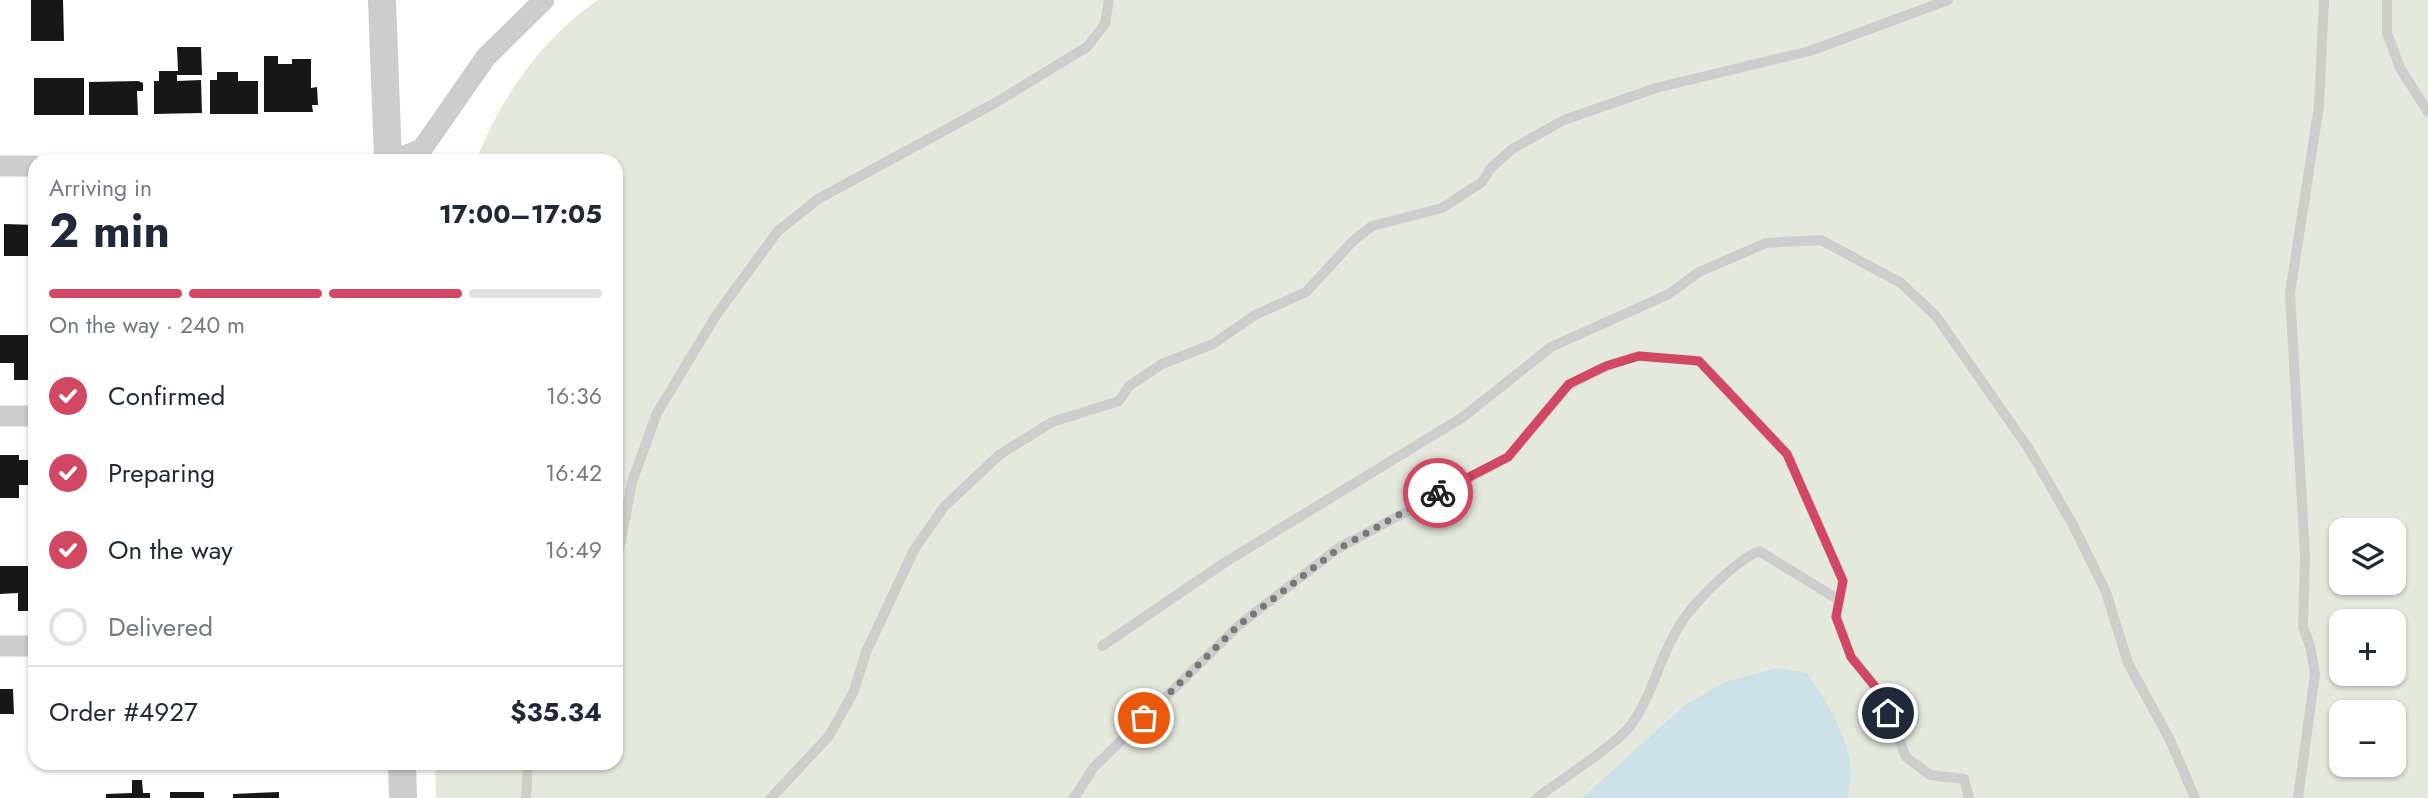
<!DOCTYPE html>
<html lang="en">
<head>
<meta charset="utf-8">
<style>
  :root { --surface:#fff; --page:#f2f2f3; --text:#1f2937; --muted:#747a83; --line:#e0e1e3; --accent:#d24761 }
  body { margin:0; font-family:Jost,sans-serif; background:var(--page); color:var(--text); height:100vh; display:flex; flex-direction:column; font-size:26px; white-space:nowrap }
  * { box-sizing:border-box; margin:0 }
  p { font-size:23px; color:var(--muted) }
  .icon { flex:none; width:38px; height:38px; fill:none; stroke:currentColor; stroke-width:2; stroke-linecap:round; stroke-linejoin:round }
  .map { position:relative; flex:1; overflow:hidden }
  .details { position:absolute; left:28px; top:154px; width:595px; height:616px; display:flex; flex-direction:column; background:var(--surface); border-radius:21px; box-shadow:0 2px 5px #0004 }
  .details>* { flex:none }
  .controls { position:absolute; left:2329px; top:518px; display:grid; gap:14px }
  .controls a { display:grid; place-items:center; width:77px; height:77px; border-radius:14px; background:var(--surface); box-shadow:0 2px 5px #0004; font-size:35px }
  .pin { position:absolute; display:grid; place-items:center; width:60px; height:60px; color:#fff; margin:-30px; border:4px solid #fff; border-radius:50%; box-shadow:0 2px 7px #0007 }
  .courier { position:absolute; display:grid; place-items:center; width:70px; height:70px; margin:-35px; border:5px solid #d24761; border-radius:50%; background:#fff; color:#222; box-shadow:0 2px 9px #0007 }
  .headline em { font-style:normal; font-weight:700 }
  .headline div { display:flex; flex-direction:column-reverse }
  .headline { display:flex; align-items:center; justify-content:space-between; height:119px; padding:0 21px }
  h1 { font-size:46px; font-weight:700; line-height:52px }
  .bar { display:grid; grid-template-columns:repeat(4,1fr); gap:10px 7px; align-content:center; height:84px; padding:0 21px }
  .bar i { height:9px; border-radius:5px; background:var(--line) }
  .bar .on { background:var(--accent) }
  .bar p { grid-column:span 4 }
  .line { display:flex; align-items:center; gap:18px; padding:0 21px; border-top:2px solid var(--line) }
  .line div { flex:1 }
  ol { padding:0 21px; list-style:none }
  li { display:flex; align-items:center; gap:21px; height:77px }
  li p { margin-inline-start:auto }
  li .icon { padding:7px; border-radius:50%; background:var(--accent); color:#fff; stroke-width:4 }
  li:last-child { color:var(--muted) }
  li i { width:38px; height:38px; border:4px solid var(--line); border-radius:50% }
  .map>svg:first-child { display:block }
  .green { fill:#e4e8dd; fill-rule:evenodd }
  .water { fill:#cbe0e7 }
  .building { fill:#171717 }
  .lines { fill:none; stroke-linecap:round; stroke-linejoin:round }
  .service { stroke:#cdcdcd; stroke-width:10 }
  .minor { stroke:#cdcdcd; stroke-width:21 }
  .tertiary { stroke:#cdcdcd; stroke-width:28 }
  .done { stroke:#787878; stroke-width:7; stroke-dasharray:0 12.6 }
  .route { stroke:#d24761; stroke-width:9 }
</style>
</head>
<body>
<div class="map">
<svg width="2428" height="798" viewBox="0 0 2428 798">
  <rect width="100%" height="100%" fill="#fff"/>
  <path class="green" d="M598,0H2428V798H436L435,763H616V161H476C501,97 541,39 598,0ZM2342,530H2394V583H2342ZM2342,621H2394V674H2342ZM2342,712H2394V765H2342Z"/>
  <path class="water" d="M1778,668L1807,673C1832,711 1861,752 1847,798H1582L1685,705L1725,682Z"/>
  <g class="building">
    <path d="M31,0H63L64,41H31Z"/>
    <path d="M177,47H201L202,75H177V81L201,80L202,113L154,114V81H159V71H178Z"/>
    <path d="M264,56H278V64H292V59H311V88L317,87L318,105H312L313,112H264Z"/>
    <path d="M217,72H238V81H258V114H210V80H217Z"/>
    <rect x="34" y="78" width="50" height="37"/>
    <path d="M138,81L143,83V91H137L138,115H89V82Z"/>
    <path d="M4,224L35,225V256H4Z"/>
    <path d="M0,335H35L34,380H14V363H0Z"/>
    <path d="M0,455H19V460H35V485H19V498H0Z"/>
    <path d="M0,566H35V611H18V593L0,594Z"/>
    <path d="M0,689H13L14,714H0Z"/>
    <path d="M132,780H142L143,793H150V798H106V794L132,793Z"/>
    <rect x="170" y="792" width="34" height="6"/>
    <path d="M279,792V798H233V794Z"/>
  </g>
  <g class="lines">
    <g class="service">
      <path d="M2387,0V33L2400,68L2428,112"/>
      <path d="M616,566L632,482L657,413L717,314L778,231L818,199L995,103L1087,47L1105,24L1109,0"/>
      <path d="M1102,646L1224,563L1463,417L1551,347L1669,294L1699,272L1766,243L1821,240L1901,283L1936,316L2029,449L2072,523L2106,592L2128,663L2170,740L2195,798"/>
      <path d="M526,798L528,763"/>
      <path d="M771,798L829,736L854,691L866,652L914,550L944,507L999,455L1052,422L1119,401L1129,386L1162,364L1213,344L1255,315L1306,292L1353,241L1372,226L1442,208L1482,182L1490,169L1512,149L1564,120L1656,88L1810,51L1948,0"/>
      <path d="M1074,798L1094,767L1239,625L1337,549L1508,457L1569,385L1606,366L1638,356L1699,361L1787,454L1843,581L1836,616L1851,657L1881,694L1906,757L1930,775L1964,779L1969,798"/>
      <path d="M1537,798C1559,781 1617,744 1631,725C1652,696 1659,659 1678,628C1691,605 1735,561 1759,551L1839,600"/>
      <path d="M2298,798L2315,674L2310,646L2303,627L2305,556L2290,293L2319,106L2324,0"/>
    </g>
    <g class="minor">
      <path d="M391,161L422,149L486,57L544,0"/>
      <path d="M0,166H35"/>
      <path d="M0,416H35"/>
      <path d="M0,646H35"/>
    </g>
    <g class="tertiary">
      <path d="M382,0L388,161"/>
      <path d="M402,763L403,798"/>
    </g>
  </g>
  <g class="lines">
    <path class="done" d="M1144,718L1239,625L1338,549L1438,493"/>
    <path class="route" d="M1438,493L1508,457L1569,384L1606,366L1639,356L1699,361L1787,454L1843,581L1836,617L1851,657L1881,694L1888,713"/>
  </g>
</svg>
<div class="controls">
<a><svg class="icon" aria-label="layers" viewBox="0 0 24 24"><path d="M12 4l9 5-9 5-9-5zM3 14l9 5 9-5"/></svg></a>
<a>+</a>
<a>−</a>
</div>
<div class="pin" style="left:1144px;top:718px;background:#ea580c"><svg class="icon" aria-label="bag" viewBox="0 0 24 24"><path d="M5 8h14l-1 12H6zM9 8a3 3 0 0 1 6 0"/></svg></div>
<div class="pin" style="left:1888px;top:713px;background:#1f2937"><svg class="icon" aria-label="home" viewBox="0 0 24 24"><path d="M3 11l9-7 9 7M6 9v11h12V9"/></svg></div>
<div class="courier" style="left:1438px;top:493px"><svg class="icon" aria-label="bike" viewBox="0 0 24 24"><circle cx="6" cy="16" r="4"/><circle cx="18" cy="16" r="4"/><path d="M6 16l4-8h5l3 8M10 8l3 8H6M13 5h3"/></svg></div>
<section class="details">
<div class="headline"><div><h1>2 min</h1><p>Arriving in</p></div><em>17:00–17:05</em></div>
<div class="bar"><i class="on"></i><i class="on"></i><i class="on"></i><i></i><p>On the way · 240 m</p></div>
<ol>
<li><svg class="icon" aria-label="check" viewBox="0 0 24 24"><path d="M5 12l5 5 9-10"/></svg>Confirmed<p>16:36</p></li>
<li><svg class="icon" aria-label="check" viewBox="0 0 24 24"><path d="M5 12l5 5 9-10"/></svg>Preparing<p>16:42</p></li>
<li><svg class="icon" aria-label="check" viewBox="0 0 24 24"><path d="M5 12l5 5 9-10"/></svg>On the way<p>16:49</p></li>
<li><i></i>Delivered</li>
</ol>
<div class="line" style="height:91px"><div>Order #4927</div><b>$35.34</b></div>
</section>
</div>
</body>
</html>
